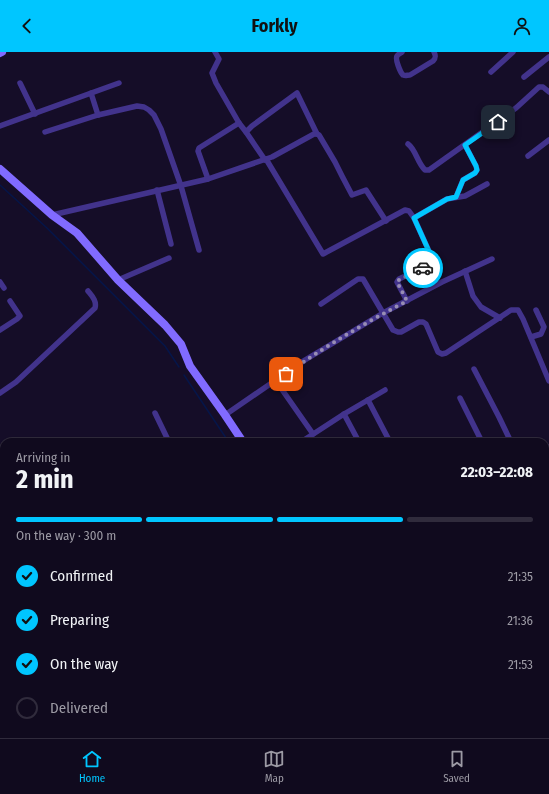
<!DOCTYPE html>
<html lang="en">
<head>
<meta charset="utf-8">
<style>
  :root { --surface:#100a1e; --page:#1e182b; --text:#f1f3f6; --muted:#9c9aa4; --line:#302b3c; --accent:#00c6ff }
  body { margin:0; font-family:"Fira Sans Condensed",sans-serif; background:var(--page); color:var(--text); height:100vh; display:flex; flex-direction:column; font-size:15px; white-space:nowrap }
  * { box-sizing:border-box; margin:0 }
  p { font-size:13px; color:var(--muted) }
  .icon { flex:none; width:22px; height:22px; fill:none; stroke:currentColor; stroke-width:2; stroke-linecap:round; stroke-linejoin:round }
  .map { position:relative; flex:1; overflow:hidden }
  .panel { position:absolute; left:0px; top:386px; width:549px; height:300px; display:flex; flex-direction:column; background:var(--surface); border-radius:12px 12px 0 0; box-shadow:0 1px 3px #0004,0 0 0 1px var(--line) }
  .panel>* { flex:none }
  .pin { position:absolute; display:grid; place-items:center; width:34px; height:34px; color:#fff; margin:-17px; border-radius:8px; box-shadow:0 2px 6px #0006 }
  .courier { position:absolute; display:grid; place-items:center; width:40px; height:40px; margin:-20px; border:3px solid #00c6ff; border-radius:50%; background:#fff; color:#222; box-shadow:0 1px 5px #0007 }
  .headline em { font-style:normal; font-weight:700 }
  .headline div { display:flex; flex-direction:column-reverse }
  .headline { display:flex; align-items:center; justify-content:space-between; height:68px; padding:0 16px }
  h1 { font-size:26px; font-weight:700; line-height:30px }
  .bar { display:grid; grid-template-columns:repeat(4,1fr); gap:6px 4px; align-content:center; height:48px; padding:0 16px }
  .bar i { height:5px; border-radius:3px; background:var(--line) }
  .bar .on { background:var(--accent) }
  .bar p { grid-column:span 4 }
  ol { padding:0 16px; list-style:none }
  li { display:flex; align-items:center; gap:12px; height:44px }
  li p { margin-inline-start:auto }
  li .icon { padding:4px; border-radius:50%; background:var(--accent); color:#111; stroke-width:4 }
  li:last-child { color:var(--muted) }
  li i { width:22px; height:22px; border:2px solid var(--line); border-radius:50% }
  header { display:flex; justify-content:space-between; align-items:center; height:52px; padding:0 16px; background:var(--accent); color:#111; font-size:18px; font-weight:700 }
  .dock { display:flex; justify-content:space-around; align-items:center; height:56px; border-top:1px solid var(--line); background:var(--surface); font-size:11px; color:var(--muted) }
  .dock a { display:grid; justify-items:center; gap:2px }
  .dock .on { color:var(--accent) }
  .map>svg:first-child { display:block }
  .water { fill:url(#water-ripples) }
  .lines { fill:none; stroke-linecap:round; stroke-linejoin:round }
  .stream { stroke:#051549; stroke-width:1.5 }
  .street { stroke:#42338c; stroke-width:5.5 }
  .secondary { stroke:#816bff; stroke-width:8 }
  .done { stroke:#988eb4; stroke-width:4; stroke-dasharray:0 7.2 }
  .route { stroke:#00c6ff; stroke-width:5 }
</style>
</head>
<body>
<header><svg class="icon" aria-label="back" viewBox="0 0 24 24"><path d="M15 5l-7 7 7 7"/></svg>Forkly<svg class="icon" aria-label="person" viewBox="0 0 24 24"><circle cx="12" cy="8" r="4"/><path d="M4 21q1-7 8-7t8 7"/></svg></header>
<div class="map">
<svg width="549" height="686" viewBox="0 0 549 686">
  <defs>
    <pattern id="water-ripples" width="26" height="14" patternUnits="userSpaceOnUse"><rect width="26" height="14" fill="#051549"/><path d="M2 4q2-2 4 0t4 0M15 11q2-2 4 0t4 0" fill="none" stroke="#293664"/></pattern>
  </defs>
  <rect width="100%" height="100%" fill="#150d28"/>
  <path class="water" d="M549,572V622L545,623V573Z"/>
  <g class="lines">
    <g class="stream">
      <path d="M0,133L47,176L165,294L179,315"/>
      <path d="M184,323L228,389"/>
      <path d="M545,403L549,401"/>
      <path d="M351,682L352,686"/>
    </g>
    <g class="street">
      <path d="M215,0L219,7L212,21L216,31L239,71L246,80L252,74L297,41L317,82"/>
      <path d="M402,0C401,1 398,2 397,4C395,7 400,20 403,23C406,24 407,23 410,23L433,9C436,6 436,4 434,0"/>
      <path d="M491,20L513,0"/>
      <path d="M524,25L549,5"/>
      <path d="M20,31L35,62"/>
      <path d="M91,41L98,63"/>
      <path d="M0,74L119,31"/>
      <path d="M45,80L98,63L137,54L144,55L149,58L154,63L161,77L181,134L199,198"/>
      <path d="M246,80L265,108"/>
      <path d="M408,92C416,98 417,110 425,118H429L516,56L539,35H543L549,40"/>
      <path d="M528,104L549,88"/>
      <path d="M266,107L323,202L405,158L409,159L414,166L433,208L431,212L399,227L397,230L407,249"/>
      <path d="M208,127L198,99L199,96L239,71"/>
      <path d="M157,138L171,192"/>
      <path d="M456,145L463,128L475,121L477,118L476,114L465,93"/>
      <path d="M52,163L208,127L272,105L314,82H317L319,83L335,110L342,124L352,143L366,138L386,169"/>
      <path d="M414,166L447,147L465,144L487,132"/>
      <path d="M465,219L473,244L481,255L500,266"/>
      <path d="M118,228L169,206"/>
      <path d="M0,230L4,236"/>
      <path d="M321,252L358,227H363L393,278L398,280H401L419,270H423L426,272L438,300L442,302L446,301L511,258H518L523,267L549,329"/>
      <path d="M0,278L17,267L20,264L10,249"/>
      <path d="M531,285L541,282L544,275L536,258"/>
      <path d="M474,317L499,365L511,390"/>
      <path d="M276,329L313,382"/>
      <path d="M0,341L16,330L95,256C97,249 92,244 88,239"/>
      <path d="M460,346L482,390"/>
      <path d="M368,348L390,390"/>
      <path d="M155,361L169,390"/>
      <path d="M344,362L359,390"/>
      <path d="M225,363L305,308L383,261L442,230L492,207"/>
      <path d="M61,390L65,388"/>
      <path d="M235,390L241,387"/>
      <path d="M301,390L344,362L385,338"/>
      <path d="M545,398L549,395"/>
      <path d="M0,425L4,429"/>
      <path d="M545,450L549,449"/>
      <path d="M545,478L549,477"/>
      <path d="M0,548L4,557"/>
      <path d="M0,581L4,580"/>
      <path d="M545,629L549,628"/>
      <path d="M545,660L549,659"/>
      <path d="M545,677L549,675"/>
      <path d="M202,682L203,686"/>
      <path d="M529,682L532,686"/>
    </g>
    <g class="secondary">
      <path d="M0,1L2,0"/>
      <path d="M0,117L52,163L77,181L118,228L165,273L181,292L190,314L225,363L243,390"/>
      <path d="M545,408L549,406"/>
      <path d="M358,682L359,686"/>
    </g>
  </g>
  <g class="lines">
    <path class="done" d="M286,322C324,295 365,271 407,249L397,230L399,228L423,216"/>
    <path class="route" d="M423,216L433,210L432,206L414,166L447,147L456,145L463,128L475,121L477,118L476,114L465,93L498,70"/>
  </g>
</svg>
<div class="pin" style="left:286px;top:322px;background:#ea580c"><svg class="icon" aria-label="bag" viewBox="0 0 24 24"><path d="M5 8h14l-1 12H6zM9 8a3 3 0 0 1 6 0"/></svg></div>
<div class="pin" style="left:498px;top:70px;background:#1f2937"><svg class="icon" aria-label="home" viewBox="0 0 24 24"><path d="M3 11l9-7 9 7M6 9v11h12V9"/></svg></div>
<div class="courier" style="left:423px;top:216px"><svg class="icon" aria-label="car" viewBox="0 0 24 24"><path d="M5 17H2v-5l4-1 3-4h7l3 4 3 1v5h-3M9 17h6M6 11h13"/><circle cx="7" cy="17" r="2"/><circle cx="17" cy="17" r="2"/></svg></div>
<section class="panel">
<div class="headline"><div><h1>2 min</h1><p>Arriving in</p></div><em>22:03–22:08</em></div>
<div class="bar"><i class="on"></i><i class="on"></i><i class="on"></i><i></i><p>On the way · 300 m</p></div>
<ol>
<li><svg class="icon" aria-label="check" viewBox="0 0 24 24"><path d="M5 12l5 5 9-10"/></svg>Confirmed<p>21:35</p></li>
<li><svg class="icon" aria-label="check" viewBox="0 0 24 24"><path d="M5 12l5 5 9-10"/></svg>Preparing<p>21:36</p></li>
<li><svg class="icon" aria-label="check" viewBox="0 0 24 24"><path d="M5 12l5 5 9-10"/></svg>On the way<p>21:53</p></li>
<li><i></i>Delivered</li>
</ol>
</section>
</div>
<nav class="dock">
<a class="on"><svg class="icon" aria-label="home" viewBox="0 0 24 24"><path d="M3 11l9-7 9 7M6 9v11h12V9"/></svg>Home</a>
<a><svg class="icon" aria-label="map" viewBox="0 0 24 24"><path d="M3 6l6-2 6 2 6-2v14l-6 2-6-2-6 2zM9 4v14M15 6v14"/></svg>Map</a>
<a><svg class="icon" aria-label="saved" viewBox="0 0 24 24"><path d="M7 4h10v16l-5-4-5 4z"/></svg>Saved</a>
</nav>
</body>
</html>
